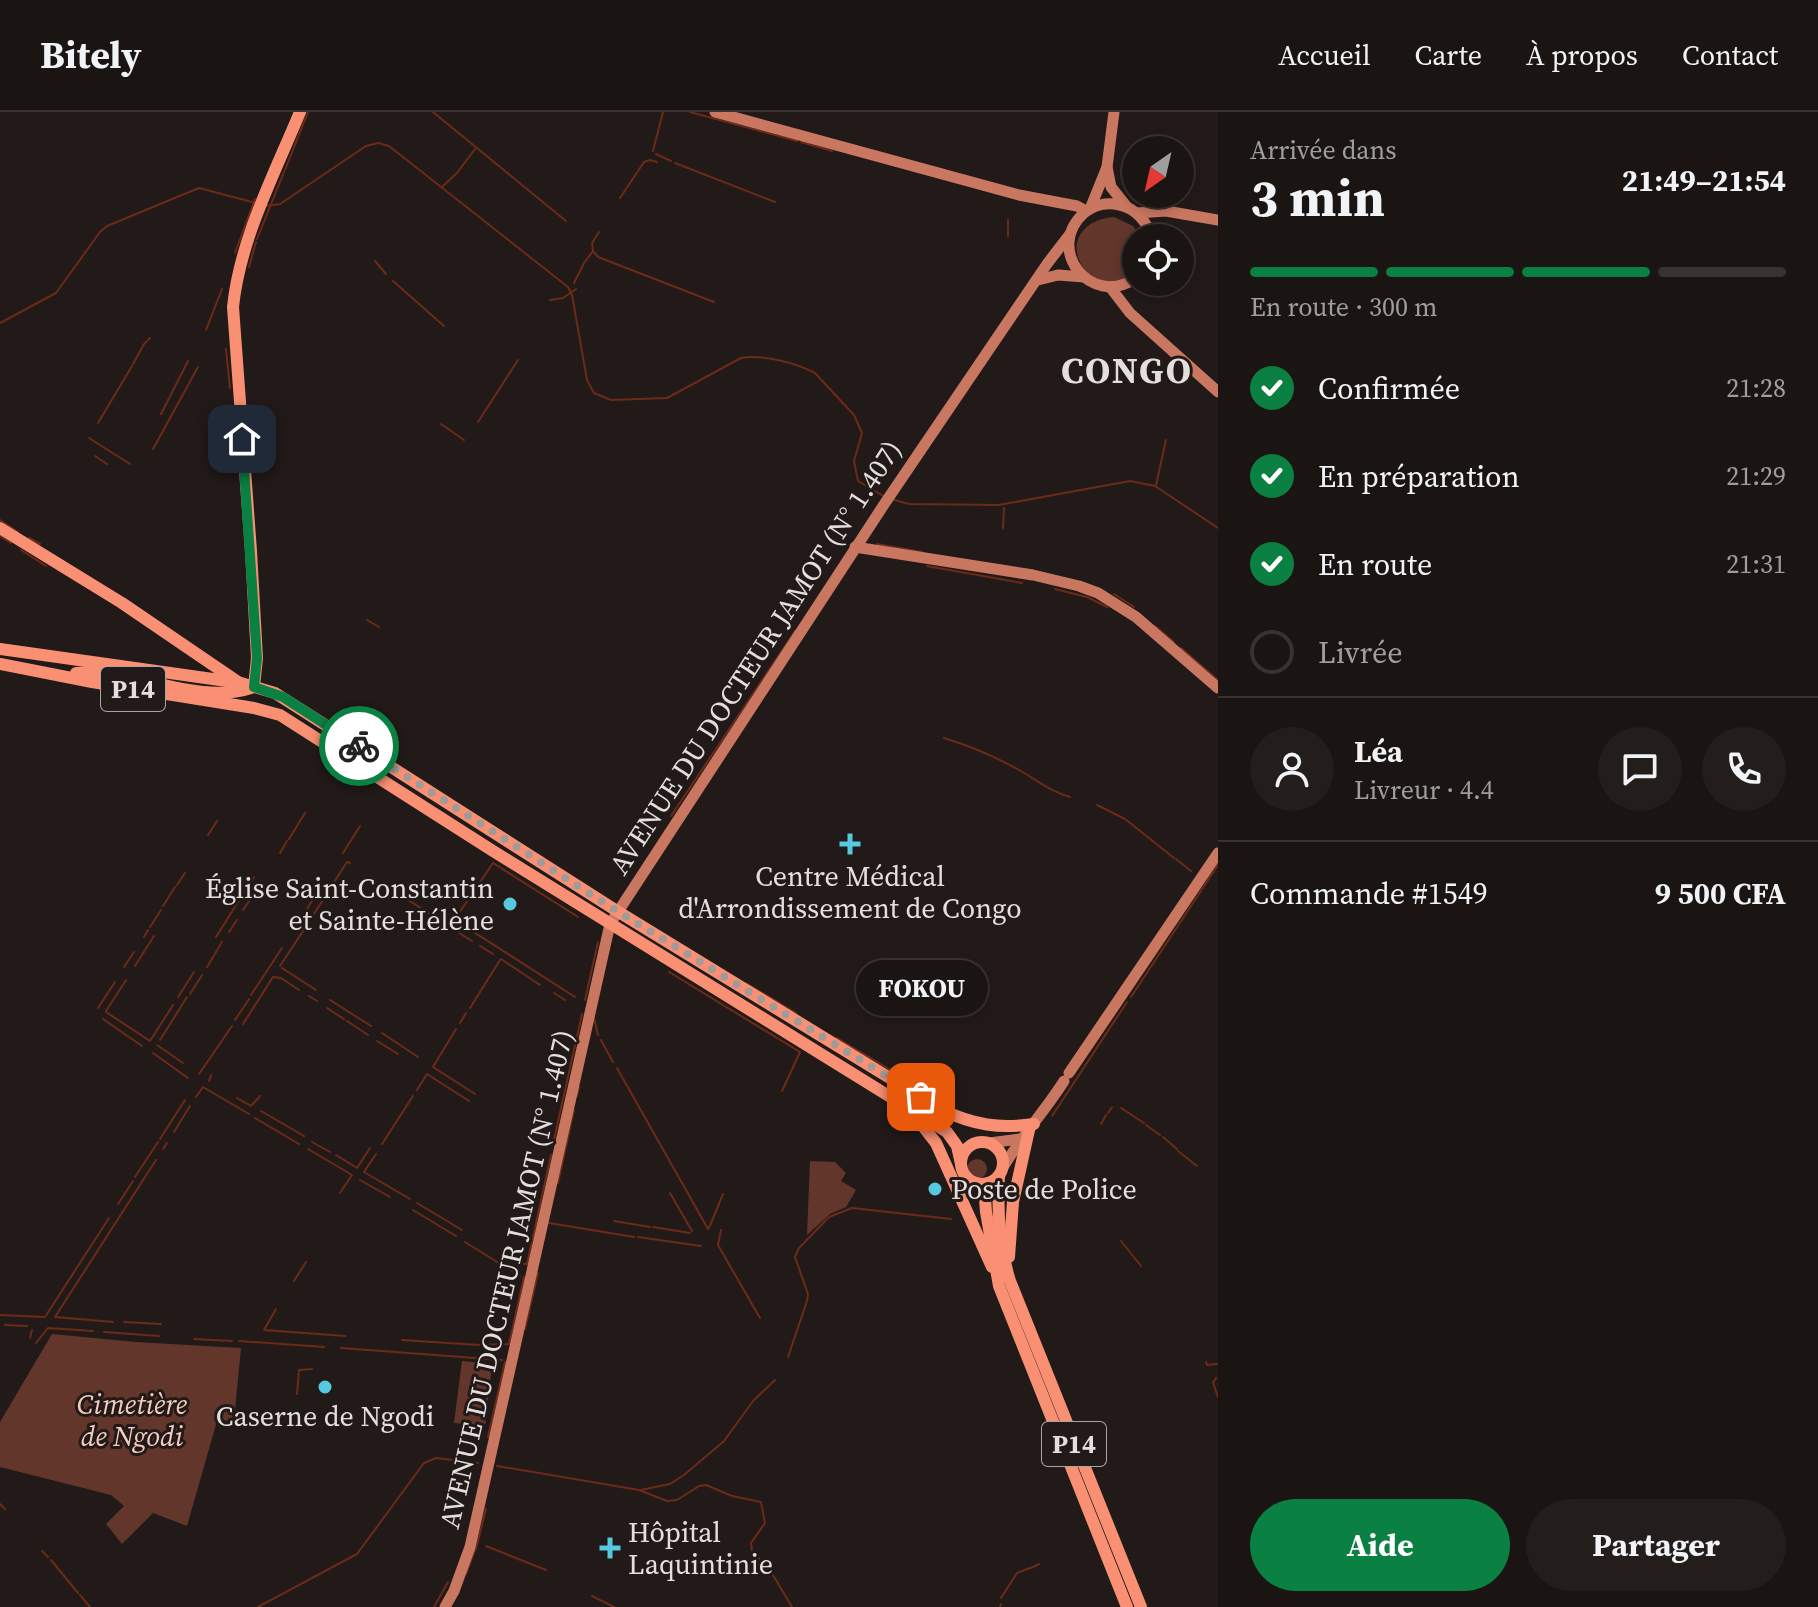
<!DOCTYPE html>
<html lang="fr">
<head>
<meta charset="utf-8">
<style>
  :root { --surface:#1a1412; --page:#231d1b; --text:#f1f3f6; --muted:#9f9e9f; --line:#383332; --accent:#0b8043 }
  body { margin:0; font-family:"Source Serif 4",serif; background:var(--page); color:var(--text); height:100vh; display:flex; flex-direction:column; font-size:30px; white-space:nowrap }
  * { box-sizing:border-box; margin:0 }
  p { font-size:26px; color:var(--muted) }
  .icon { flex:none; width:44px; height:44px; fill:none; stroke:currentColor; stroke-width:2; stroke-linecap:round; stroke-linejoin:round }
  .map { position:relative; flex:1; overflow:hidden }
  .details { display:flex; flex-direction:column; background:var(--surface); width:600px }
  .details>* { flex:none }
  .needle { width:52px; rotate:214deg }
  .buttons { position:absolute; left:1122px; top:24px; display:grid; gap:16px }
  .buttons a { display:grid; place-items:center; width:72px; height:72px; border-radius:50%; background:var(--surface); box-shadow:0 4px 12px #0003,0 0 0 2px var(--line); font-size:40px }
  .pin { position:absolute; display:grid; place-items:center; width:68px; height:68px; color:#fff; margin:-34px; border-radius:16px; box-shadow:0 4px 12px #0006 }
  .courier { position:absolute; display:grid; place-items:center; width:80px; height:80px; margin:-40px; border:6px solid #0b8043; border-radius:50%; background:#fff; color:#222; box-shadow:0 2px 10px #0007 }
  .bubble { position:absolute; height:56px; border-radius:28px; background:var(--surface); box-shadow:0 4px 12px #0003,0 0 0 2px var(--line); font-size:26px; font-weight:700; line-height:56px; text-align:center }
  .headline em { font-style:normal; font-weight:700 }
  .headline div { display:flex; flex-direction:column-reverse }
  .headline { display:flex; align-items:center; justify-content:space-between; height:136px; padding:0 32px }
  h1 { font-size:52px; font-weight:700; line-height:60px }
  .bar { display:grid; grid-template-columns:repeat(4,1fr); gap:12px 8px; align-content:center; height:96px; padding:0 32px }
  .bar i { height:10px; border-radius:6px; background:var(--line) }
  .bar .on { background:var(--accent) }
  .bar p { grid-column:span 4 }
  .line { display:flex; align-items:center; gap:20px; padding:0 32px; border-top:2px solid var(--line) }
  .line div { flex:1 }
  .round { display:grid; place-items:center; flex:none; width:84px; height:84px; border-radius:42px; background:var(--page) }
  ol { padding:0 32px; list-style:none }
  li { display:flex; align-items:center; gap:24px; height:88px }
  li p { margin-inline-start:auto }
  li .icon { padding:8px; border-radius:50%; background:var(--accent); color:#fff; stroke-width:4 }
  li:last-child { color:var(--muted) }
  li i { width:44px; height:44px; border:4px solid var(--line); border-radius:50% }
  .cta { display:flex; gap:16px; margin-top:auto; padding:16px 32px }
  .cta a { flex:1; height:92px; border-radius:48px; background:var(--accent); color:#fff; font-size:32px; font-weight:700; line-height:92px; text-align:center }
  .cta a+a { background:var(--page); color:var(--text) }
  header { display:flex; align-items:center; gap:48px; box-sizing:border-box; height:112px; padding:0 40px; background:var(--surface); border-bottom:2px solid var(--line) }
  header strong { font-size:38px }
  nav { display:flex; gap:44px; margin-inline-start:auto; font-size:28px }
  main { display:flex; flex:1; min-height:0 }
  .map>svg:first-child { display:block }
  .green { fill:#62362a }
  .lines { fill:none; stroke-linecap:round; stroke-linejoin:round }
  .stream { stroke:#6c2a18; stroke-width:2 }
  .secondary { stroke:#c97761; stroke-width:11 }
  .primary { stroke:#fa9073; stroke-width:12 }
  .done { stroke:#a09a98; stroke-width:8; stroke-dasharray:0 14.4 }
  .route { stroke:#0b8043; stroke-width:10 }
  .poi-dot { fill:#56c9e1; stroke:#221a18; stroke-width:3 }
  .labels { text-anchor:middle; stroke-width:6; stroke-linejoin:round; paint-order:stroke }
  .shield { fill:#221a18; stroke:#aaa4a2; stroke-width:2 }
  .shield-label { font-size:26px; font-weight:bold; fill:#e4dfdd }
  .street-label { font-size:28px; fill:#e4dfdd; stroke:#221a18 }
  .poi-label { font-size:28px; fill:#e4dfdd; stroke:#221a18 }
  .park-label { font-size:28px; font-style:italic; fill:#f6cbbf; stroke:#221a18 }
  .district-label { font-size:36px; font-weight:bold; letter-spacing:2px; fill:#e4dfdd; stroke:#221a18 }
</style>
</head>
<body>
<header>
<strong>Bitely</strong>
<nav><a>Accueil</a><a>Carte</a><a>À propos</a><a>Contact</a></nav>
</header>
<main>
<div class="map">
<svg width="1218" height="1495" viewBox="0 0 1218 1495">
  <rect width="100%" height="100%" fill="#221a18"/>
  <g class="green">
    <path d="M1114,105L1133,114L1141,126H1136V160L1112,173C1107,171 1099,170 1093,168C1089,165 1088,162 1085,158C1065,132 1083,107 1114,105Z"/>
    <circle cx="977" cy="1057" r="10"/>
    <path d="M810,1049L835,1050L846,1061L841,1069L856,1078L846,1095L830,1102L807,1123Z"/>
    <path d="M52,1222L136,1230L241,1236L234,1308L217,1309L187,1414L153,1401L122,1432L106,1412L124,1394L111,1383L0,1355V1310Z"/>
    <path d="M462,1249L492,1252L485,1314L454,1311Z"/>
  </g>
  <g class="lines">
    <g class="stream">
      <path d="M433,0L566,109"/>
      <path d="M690,0L797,29"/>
      <path d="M801,30L832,39"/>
      <path d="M653,39L663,0"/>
      <path d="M656,42L671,49"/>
      <path d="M675,51L775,90"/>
      <path d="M285,58L308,0"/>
      <path d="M443,74L457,61L475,37"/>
      <path d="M620,86L644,50L650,48L657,50"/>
      <path d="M266,94L280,92L366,34L378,31L389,34L568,175L572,183L587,268L594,281L611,288L667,286L741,246C762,242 796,251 815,261L854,303L862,321L854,349L858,369L885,385"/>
      <path d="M1008,124V108"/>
      <path d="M257,127L284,60"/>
      <path d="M593,139L598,145L714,190"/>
      <path d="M235,141L255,87"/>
      <path d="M375,149L386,162"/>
      <path d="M249,155L256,130"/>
      <path d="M393,169L444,214"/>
      <path d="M574,171L584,151L593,139L592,131L599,120"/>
      <path d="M550,188L563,186L576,177"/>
      <path d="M0,211L56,181L100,120L107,114L199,76L256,91"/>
      <path d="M206,218L222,177"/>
      <path d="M145,231L150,226"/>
      <path d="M226,237L230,276"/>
      <path d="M133,252L144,232"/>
      <path d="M161,302L188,249"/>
      <path d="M478,310L518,248"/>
      <path d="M98,311L132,254"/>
      <path d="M441,312L464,328"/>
      <path d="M89,326L130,352"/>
      <path d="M153,337L198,255"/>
      <path d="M95,344L107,352"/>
      <path d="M1156,373L1166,328"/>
      <path d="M891,387L909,392L999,393L1130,369L1155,374L1218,416"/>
      <path d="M0,408L18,420"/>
      <path d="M1003,416L1004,396"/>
      <path d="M0,424L11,431"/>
      <path d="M29,426L40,432"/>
      <path d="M877,432L922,440"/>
      <path d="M21,438L46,454"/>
      <path d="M927,454L1022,471"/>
      <path d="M1055,477L1087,485L1107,495"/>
      <path d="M1114,482L1134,495"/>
      <path d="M367,508L379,515"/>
      <path d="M1155,514L1174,530"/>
      <path d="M1181,536L1218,568"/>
      <path d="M944,626C970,634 996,645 1019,658C1037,668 1051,680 1070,685"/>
      <path d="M1097,693L1125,707L1174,746"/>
      <path d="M671,704L795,519"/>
      <path d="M208,723L217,709"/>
      <path d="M289,727L305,701"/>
      <path d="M280,741L287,729"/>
      <path d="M343,741L360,714"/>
      <path d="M1176,747L1191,759"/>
      <path d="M177,773L185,761"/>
      <path d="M249,774L254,765"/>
      <path d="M329,778L347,750L350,751"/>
      <path d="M405,786L441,809"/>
      <path d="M163,794L175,775"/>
      <path d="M243,798L254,782"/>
      <path d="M313,803L325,785"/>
      <path d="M455,807L493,751L578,805"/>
      <path d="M455,808L575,885"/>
      <path d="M150,815L161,798"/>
      <path d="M451,816L472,829"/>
      <path d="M293,819L317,781"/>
      <path d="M229,820L237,808"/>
      <path d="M144,825L148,818"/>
      <path d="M216,825L245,779"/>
      <path d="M480,834L493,842"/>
      <path d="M501,847L540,873"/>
      <path d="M135,854L154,824"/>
      <path d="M280,854L309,810"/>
      <path d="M124,855L134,840"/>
      <path d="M207,855L222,830"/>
      <path d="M282,856L316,878"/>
      <path d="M669,860L800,940L782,979"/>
      <path d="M746,871L796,901"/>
      <path d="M554,881L565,888"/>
      <path d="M190,882L202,863"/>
      <path d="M251,883L282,836"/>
      <path d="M309,884L317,889"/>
      <path d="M178,885L194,860"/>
      <path d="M1131,885L1218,753"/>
      <path d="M330,888L371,914"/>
      <path d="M585,888L598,830"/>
      <path d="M98,896L115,870"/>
      <path d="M327,896L344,907"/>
      <path d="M470,896L500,848"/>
      <path d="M106,899L126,868"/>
      <path d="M106,900L150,929L173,893"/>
      <path d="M594,906L598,923"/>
      <path d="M103,907L142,934"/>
      <path d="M235,908L249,887"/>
      <path d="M347,909L368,923"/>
      <path d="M460,911L466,901"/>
      <path d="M243,912L273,865L281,866L299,878"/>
      <path d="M456,917L433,955L475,982"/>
      <path d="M382,921L418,945"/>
      <path d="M837,926L909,969"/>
      <path d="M160,928L187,885"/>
      <path d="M601,928L613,950"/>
      <path d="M377,929L398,942"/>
      <path d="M157,933L183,951"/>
      <path d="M153,941L188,966"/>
      <path d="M617,956L708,1117"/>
      <path d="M199,962L232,914"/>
      <path d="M209,969L211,963"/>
      <path d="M911,971L932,983"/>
      <path d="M417,978L427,962L469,989"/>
      <path d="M577,984L579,975"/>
      <path d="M196,985L203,975L249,1002"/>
      <path d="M936,985L941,989"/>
      <path d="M237,986L251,994L260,984"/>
      <path d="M944,990L955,998"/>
      <path d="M1121,996L1144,1011"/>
      <path d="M261,999L304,1024"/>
      <path d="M1108,1001L1112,995"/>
      <path d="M1052,1004L1127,890"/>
      <path d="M255,1006L299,1032"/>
      <path d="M1101,1012L1106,1003"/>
      <path d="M1146,1013L1160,1023"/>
      <path d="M174,1020L190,994"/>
      <path d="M1163,1025L1177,1037"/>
      <path d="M160,1027L185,988"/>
      <path d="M312,1030L330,1040"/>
      <path d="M382,1032L413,984"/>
      <path d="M553,1032L582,902"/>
      <path d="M163,1037L167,1031"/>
      <path d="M308,1037L352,1063L340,1081"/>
      <path d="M1178,1039L1197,1054"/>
      <path d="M376,1042L364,1060L410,1087"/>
      <path d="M336,1043L357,1056L370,1036"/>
      <path d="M135,1065L158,1030"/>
      <path d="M360,1068L390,1085"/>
      <path d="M558,1071L574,998"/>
      <path d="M670,1081L692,1119"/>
      <path d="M417,1091L462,1118"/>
      <path d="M118,1092L133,1069"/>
      <path d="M413,1098L456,1124"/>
      <path d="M614,1109L650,1115"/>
      <path d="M549,1111L634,1125"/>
      <path d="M653,1115L690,1121"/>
      <path d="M709,1116L723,1082"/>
      <path d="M721,1118L718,1133L760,1206"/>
      <path d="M638,1125L701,1134"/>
      <path d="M1121,1129L1141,1154"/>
      <path d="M465,1130L520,1164"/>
      <path d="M524,1152H527L551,1043"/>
      <path d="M294,1169L306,1150"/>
      <path d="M276,1197L264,1218L345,1224"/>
      <path d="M0,1203L45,1205L109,1106"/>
      <path d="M113,1210L55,1205L156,1048"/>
      <path d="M124,1210L161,1212"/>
      <path d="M5,1213L27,1214"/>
      <path d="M525,1217L538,1161"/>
      <path d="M104,1220L159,1224"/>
      <path d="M30,1226L32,1218"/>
      <path d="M194,1227L232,1229"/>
      <path d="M402,1228L479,1233L509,1232L524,1165"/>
      <path d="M239,1229L324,1235"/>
      <path d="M36,1231L48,1216L93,1219"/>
      <path d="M341,1236L502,1248"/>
      <path d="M788,1245L807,1189L808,1182L795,1145L799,1136L829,1105L852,1096L951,1107"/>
      <path d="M1206,1250L1207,1253L1217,1252"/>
      <path d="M1216,1266L1213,1271L1218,1285"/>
      <path d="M297,1282L299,1258L312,1257"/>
      <path d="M488,1325L505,1250"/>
      <path d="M497,1354L639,1378L667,1389L677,1388L699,1374L706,1373L732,1384L761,1390L765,1411L751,1431L752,1438L773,1463L792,1495"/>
      <path d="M641,1378L670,1372L684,1363L724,1329L753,1289L775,1268"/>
      <path d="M0,1392L5,1397"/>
      <path d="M486,1434L546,1458"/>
      <path d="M42,1439L48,1445"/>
      <path d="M51,1448L78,1481"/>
      <path d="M1031,1456L1039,1452"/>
      <path d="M466,1462L477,1433L486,1397"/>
      <path d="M80,1483L90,1495"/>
      <path d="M592,1484L614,1495"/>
      <path d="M1001,1486L1017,1461L1030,1456"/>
      <path d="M258,1495L357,1442L424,1351L436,1346L478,1351"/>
      <path d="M434,1495L448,1470"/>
      <path d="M1000,1495L1001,1492"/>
    </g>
    <g class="secondary">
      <path d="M715,0L1019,83L1077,94L1086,99"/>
      <path d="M1107,55L1111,75L1127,95"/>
      <path d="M1090,97L1107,55L1114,0"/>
      <path d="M1137,101L1166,99L1218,108"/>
      <path d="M1136,166C1091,197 1044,137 1084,101C1094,93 1107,90 1119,93C1136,96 1147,110 1152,126"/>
      <path d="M1038,168L1058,163L1084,165"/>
      <path d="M1110,175L1130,201L1218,280"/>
      <path d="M855,435L1033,463L1079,474L1098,481L1136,505L1218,576"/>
      <path d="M1069,961L1218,741"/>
      <path d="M989,1031L1020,1027"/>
      <path d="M1002,1057C1020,1026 1045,999 1064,969"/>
      <path d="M445,1495L454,1479L470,1435L610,812L885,391L1047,152L1070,122"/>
    </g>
    <g class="primary">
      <path d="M0,416L122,491L238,570"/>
      <path d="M0,537L241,571L275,581L617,799L942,998C974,1013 999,1017 1034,1012"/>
      <path d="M0,552L92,570L254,596L280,603L493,739L947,1020L957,1034L961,1052"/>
      <path d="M76,561C132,555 196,594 251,576"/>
      <path d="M254,575L257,546L251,439L233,195C240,127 274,63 300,0"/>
      <path d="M918,1008L936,1031L992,1155"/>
      <circle cx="982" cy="1051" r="21"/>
      <path d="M999,1064C997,1100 999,1134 1010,1169L1141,1495"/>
      <path d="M984,1072L986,1100L999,1174L1127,1495"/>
      <path d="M1009,1145L1013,1090L1029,1018"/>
    </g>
  </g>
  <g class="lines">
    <path class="done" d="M359,634L617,799L921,985"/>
    <path class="route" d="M242,327L257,546L254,575L283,585L359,634"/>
  </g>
  <g class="poi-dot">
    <path d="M846 720h8v8h8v8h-8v8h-8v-8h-8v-8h8z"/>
    <circle cx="510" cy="792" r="8"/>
    <circle cx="935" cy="1077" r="8"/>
    <circle cx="325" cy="1275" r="8"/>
    <path d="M606 1424h8v8h8v8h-8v8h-8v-8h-8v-8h8z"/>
  </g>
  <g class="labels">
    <g class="shield">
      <rect x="101" y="555" width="64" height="44" rx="6"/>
      <rect x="1042" y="1310" width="64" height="44" rx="6"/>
    </g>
    <g class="shield-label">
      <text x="133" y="586">P14</text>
      <text x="1074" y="1341">P14</text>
    </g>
    <g class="street-label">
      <text transform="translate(755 545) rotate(-57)" y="10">AVENUE DU DOCTEUR JAMOT (N° 1.407)</text>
      <text transform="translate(506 1167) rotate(-77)" y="10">AVENUE DU DOCTEUR JAMOT (N° 1.407)</text>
    </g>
    <g class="poi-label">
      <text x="850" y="774">Centre Médical<tspan x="850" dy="32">d'Arrondissement de Congo</tspan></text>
      <text x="494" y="786" text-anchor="end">Église Saint-Constantin<tspan x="494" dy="32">et Sainte-Hélène</tspan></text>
      <text x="951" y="1087" text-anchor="start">Poste de Police</text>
      <text x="325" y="1314">Caserne de Ngodi</text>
      <text x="628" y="1430" text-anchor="start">Hôpital<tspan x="628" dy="32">Laquintinie</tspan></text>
    </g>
    <g class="park-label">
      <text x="132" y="1302">Cimetière<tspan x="132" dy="32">de Ngodi</tspan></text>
    </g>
    <g class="district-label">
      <text x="1127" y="271">CONGO</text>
    </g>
  </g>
</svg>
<div class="buttons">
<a><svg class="needle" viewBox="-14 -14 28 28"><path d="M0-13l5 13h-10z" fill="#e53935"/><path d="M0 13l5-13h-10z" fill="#9f9e9f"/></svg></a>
<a><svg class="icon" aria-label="locate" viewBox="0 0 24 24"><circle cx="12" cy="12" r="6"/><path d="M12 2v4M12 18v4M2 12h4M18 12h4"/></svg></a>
</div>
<div class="pin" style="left:921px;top:985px;background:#ea580c"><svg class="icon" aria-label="bag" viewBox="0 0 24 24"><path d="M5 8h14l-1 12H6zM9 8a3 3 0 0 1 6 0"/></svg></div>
<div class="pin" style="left:242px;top:327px;background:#1f2937"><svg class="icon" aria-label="home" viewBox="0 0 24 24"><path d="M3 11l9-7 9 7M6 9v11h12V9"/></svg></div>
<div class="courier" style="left:359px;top:634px"><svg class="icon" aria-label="bike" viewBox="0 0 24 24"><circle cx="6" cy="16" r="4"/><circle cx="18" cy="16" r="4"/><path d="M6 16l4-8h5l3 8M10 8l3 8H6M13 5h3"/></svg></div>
<div class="bubble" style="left:856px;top:848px;width:132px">FOKOU</div>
</div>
<section class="details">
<div class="headline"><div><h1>3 min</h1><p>Arrivée dans</p></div><em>21:49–21:54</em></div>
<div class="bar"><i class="on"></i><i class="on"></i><i class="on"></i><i></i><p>En route · 300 m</p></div>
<ol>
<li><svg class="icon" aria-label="check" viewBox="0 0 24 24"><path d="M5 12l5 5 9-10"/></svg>Confirmée<p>21:28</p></li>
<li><svg class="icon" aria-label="check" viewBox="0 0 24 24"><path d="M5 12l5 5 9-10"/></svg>En préparation<p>21:29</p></li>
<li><svg class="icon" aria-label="check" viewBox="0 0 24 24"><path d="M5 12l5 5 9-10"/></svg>En route<p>21:31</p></li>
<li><i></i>Livrée</li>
</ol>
<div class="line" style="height:144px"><a class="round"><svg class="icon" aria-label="person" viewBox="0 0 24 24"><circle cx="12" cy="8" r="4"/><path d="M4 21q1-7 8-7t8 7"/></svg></a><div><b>Léa</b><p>Livreur · 4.4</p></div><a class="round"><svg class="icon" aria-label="chat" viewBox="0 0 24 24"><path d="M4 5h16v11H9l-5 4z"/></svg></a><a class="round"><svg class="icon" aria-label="phone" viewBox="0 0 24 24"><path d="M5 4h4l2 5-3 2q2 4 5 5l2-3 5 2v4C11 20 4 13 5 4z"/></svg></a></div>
<div class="line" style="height:104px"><div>Commande #1549</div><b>9 500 CFA</b></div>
<div class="cta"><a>Aide</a><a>Partager</a></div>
</section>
</main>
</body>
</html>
